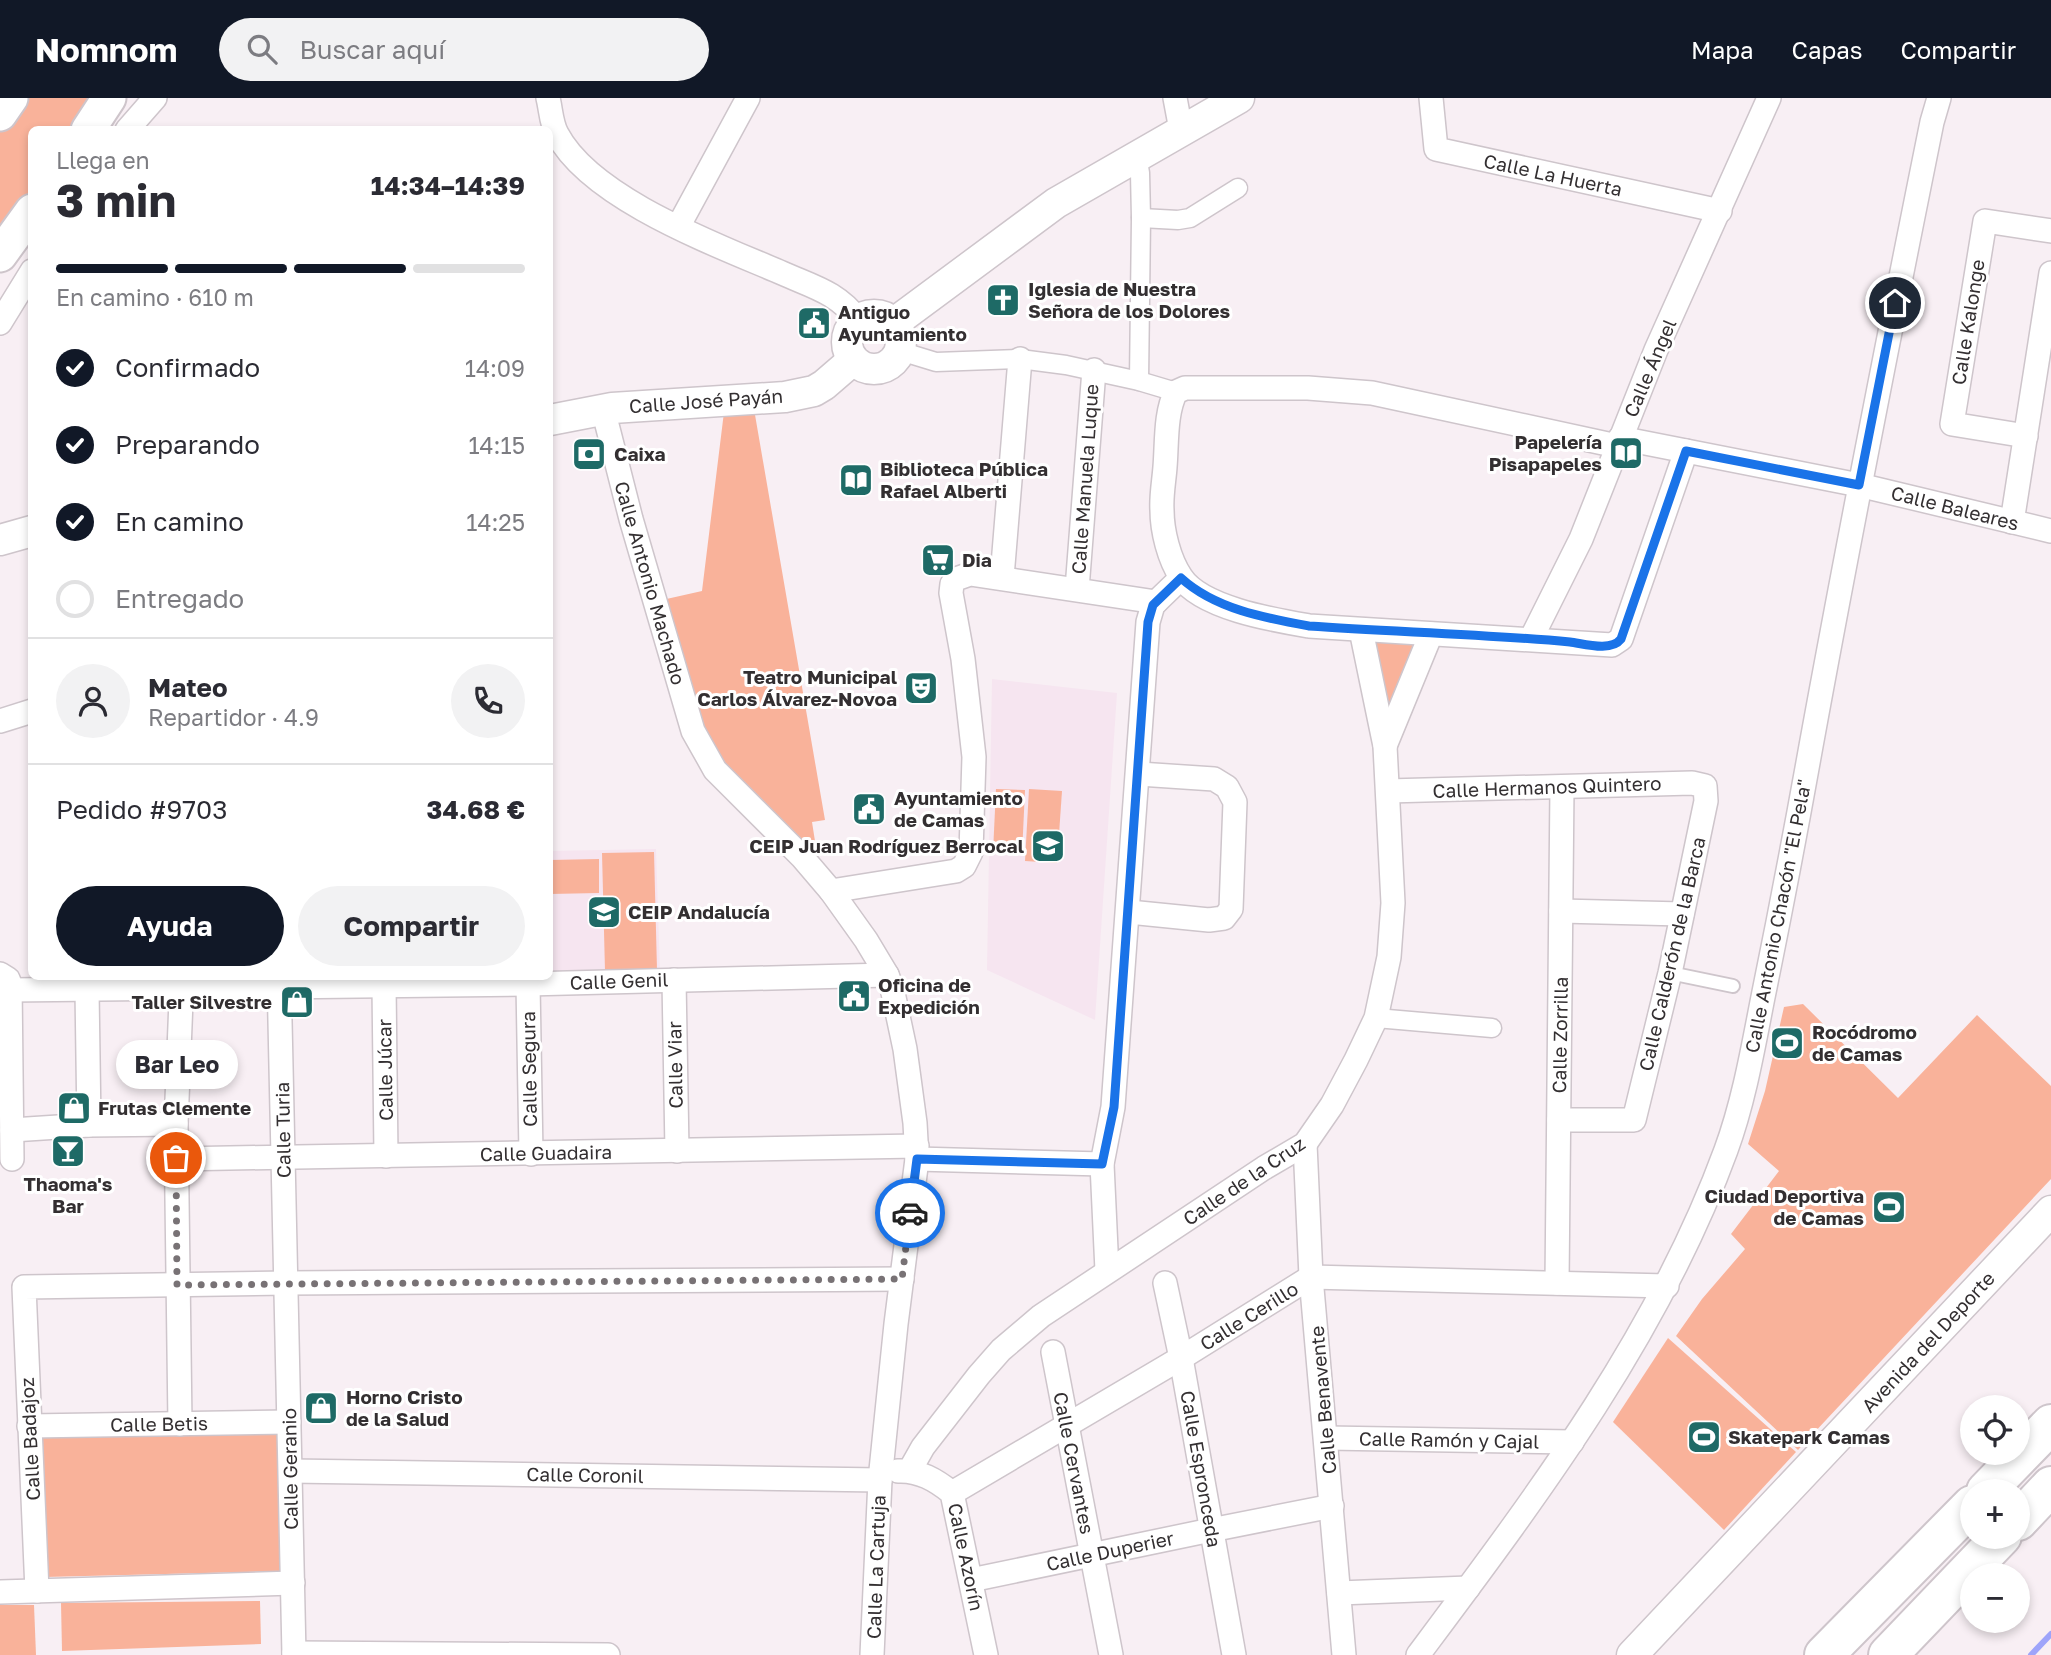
<!DOCTYPE html>
<html lang="es">
<head>
<meta charset="utf-8">
<style>
  :root { --surface:#fff; --page:#f2f2f3; --text:#2b2b33; --muted:#7c7c81; --line:#e1e1e2; --accent:#111827 }
  body { margin:0; font-family:"Golos Text",sans-serif; background:var(--page); color:var(--text); height:100vh; display:flex; flex-direction:column; font-size:26px; white-space:nowrap }
  * { box-sizing:border-box; margin:0 }
  p { font-size:23px; color:var(--muted) }
  .icon { flex:none; width:38px; height:38px; fill:none; stroke:currentColor; stroke-width:2; stroke-linecap:round; stroke-linejoin:round }
  .map { position:relative; flex:1; overflow:hidden }
  .drawer { position:absolute; left:28px; top:28px; width:525px; height:854px; display:flex; flex-direction:column; background:var(--surface); border-radius:10px; box-shadow:0 4px 10px #0003 }
  .drawer>* { flex:none }
  .fabs { position:absolute; left:1960px; top:1297px; display:grid; gap:14px }
  .fabs a { display:grid; place-items:center; width:70px; height:70px; border-radius:50%; background:var(--surface); box-shadow:0 4px 10px #0003; font-size:35px }
  .pin { position:absolute; display:grid; place-items:center; width:60px; height:60px; color:#fff; margin:-30px; border:4px solid #fff; border-radius:50%; box-shadow:0 2px 7px #0007 }
  .courier { position:absolute; display:grid; place-items:center; width:70px; height:70px; margin:-35px; border:5px solid #1a73e8; border-radius:50%; background:#fff; color:#222; box-shadow:0 2px 9px #0007 }
  .bubble { position:absolute; height:49px; border-radius:24px; background:var(--surface); box-shadow:0 4px 10px #0003; font-size:23px; font-weight:700; line-height:49px; text-align:center }
  .summary em { font-style:normal; font-weight:700 }
  .summary div { display:flex; flex-direction:column-reverse }
  .summary { display:flex; align-items:center; justify-content:space-between; height:119px; padding:0 28px }
  h1 { font-size:46px; font-weight:700; line-height:52px }
  .bar { display:grid; grid-template-columns:repeat(4,1fr); gap:10px 7px; align-content:center; height:84px; padding:0 28px }
  .bar i { height:9px; border-radius:5px; background:var(--line) }
  .bar .selected { background:var(--accent) }
  .bar p { grid-column:span 4 }
  .line { display:flex; align-items:center; gap:18px; padding:0 28px; border-top:2px solid var(--line) }
  .line div { flex:1 }
  .round { display:grid; place-items:center; flex:none; width:74px; height:74px; border-radius:37px; background:var(--page) }
  ol { padding:0 28px; list-style:none }
  li { display:flex; align-items:center; gap:21px; height:77px }
  li p { margin-inline-start:auto }
  li .icon { padding:7px; border-radius:50%; background:var(--accent); color:#fff; stroke-width:4 }
  li:last-child { color:var(--muted) }
  li i { width:38px; height:38px; border:4px solid var(--line); border-radius:50% }
  .button { display:flex; gap:14px; margin-top:auto; padding:14px 28px }
  .button a { flex:1; height:80px; border-radius:42px; background:var(--accent); color:#fff; font-size:28px; font-weight:700; line-height:80px; text-align:center }
  .button a+a { background:var(--page); color:var(--text) }
  header { display:flex; align-items:center; gap:42px; box-sizing:border-box; height:98px; padding:0 35px; background:var(--accent); color:#fff }
  header strong { font-size:33px }
  nav { display:flex; gap:38px; margin-inline-start:auto; font-size:24px }
  .search { width:490px; height:63px; background:var(--page); display:flex; align-items:center; gap:18px; box-sizing:border-box; padding:0 24px; border-radius:38px; color:var(--muted); font-size:26px }
  .map>svg:first-child { display:block }
  .built { fill:#f6e5f0 }
  .green { fill:#f9b29a }
  .lines { fill:none; stroke-linecap:round; stroke-linejoin:round }
  .stream { stroke:#9ea4fa; stroke-width:6 }
  .service-casing { stroke:#cec5cb; stroke-width:16 }
  .pedestrian-casing { stroke:#cec5cb; stroke-width:21 }
  .minor-casing { stroke:#cec5cb; stroke-width:26 }
  .tertiary-casing { stroke:#cec5cb; stroke-width:33 }
  .secondary-casing { stroke:#cec5cb; stroke-width:37 }
  .motorway-casing { stroke:#cec5cb; stroke-width:42 }
  .service { stroke:#fff; stroke-width:12 }
  .pedestrian { stroke:#fff; stroke-width:18 }
  .minor { stroke:#fff; stroke-width:23 }
  .tertiary { stroke:#fff; stroke-width:30 }
  .secondary { stroke:#fff; stroke-width:33 }
  .motorway { stroke:#fff; stroke-width:38 }
  .done { stroke:#787275; stroke-width:7; stroke-dasharray:0 12.6 }
  .route { stroke:#1a73e8; stroke-width:9 }
  .labels { text-anchor:middle; stroke-width:6; stroke-linejoin:round; paint-order:stroke }
  .street-label { font-size:19px; fill:#332f31; stroke:#fff }
  .poi-label { font-size:19px; font-weight:bold; fill:#332f31; stroke:#fff; text-anchor:start }
</style>
</head>
<body>
<header>
<strong>Nomnom</strong>
<div class="search"><svg class="icon" aria-label="search" viewBox="0 0 24 24"><circle cx="10" cy="10" r="6"/><path d="M15 15l6 6"/></svg>Buscar aquí</div>
<nav><a>Mapa</a><a>Capas</a><a>Compartir</a></nav>
</header>
<div class="map">
<svg width="2051" height="1557" viewBox="0 0 2051 1557">
  <rect width="100%" height="100%" fill="#f8eff4"/>
  <g class="built">
    <path d="M992,581L1117,595L1095,922L987,872Z"/>
    <path d="M656,751L660,874L550,875V753Z"/>
  </g>
  <g class="green">
    <path d="M23,0H95L73,31L32,32L31,91L0,137V34Z"/>
    <path d="M754,311L825,722L812,724L817,756L735,684L701,631L662,502L702,493L724,314Z"/>
    <path d="M1368,537L1422,541L1390,617Z"/>
    <path d="M996,691L1025,692L1022,756L993,754Z"/>
    <path d="M1029,691L1062,693L1057,765L1025,763Z"/>
    <path d="M654,754L657,872L605,873L602,755Z"/>
    <path d="M599,761V795L550,796V762Z"/>
    <path d="M1803,906L1898,1000L1977,917L2051,988V1081L1798,1352L1676,1238L1702,1201L1745,1151L1731,1136L1779,1073L1748,1046L1765,993L1784,909Z"/>
    <path d="M1668,1240L1796,1354L1724,1432L1613,1324Z"/>
    <path d="M279,1335L282,1473L45,1479L42,1340Z"/>
    <path d="M260,1503L261,1546L62,1553L61,1505Z"/>
    <path d="M0,1507H34L36,1557H0Z"/>
  </g>
  <g class="lines">
    <path class="stream" d="M2031,1557L2051,1536"/>
    <g class="service-casing">
      <path id="service" d="M1670,875L1733,888"/>
    </g>
    <g class="pedestrian-casing">
      <g id="pedestrian">
        <path d="M1137,57L1140,75L1141,120L1139,283"/>
        <path d="M1141,120L1178,122L1190,120L1238,90"/>
        <path d="M900,253L936,264L1020,261L1066,267L1139,283L1176,294"/>
        <path d="M1376,920L1492,930"/>
      </g>
    </g>
    <g class="minor-casing">
      <g id="minor">
        <path d="M548,0C551,12 551,25 557,36C591,101 717,147 782,175C813,189 837,194 858,222"/>
        <path d="M1175,0L1181,32"/>
        <path d="M1431,0L1436,51L1720,113"/>
        <path d="M127,32L155,0"/>
        <path d="M678,129L748,0"/>
        <path d="M0,225L32,173"/>
        <path d="M603,311L631,421L693,633L715,672L802,759L831,793L866,842L887,877L892,890L905,951L915,1025L917,1061L896,1226L880,1382L872,1557"/>
        <path d="M2026,338L1952,326L1985,123L2051,133"/>
        <path d="M1620,340L1859,387L2051,433"/>
        <path d="M1617,348L1372,295L1308,290H1185L1176,294C1165,314 1167,346 1165,369C1164,383 1161,398 1162,412C1162,433 1169,461 1181,479C1201,510 1274,522 1309,528L1612,547L1621,541L1686,353"/>
        <path d="M2012,424L2051,175"/>
        <path d="M1002,479L1020,261"/>
        <path d="M1077,491L1094,272"/>
        <path d="M1531,541L1581,441L1656,252L1769,0"/>
        <path d="M0,623L32,613"/>
        <path d="M1385,648L1431,536"/>
        <path d="M1388,693L1692,685L1705,688L1706,703L1670,875L1634,1022H1559"/>
        <path d="M831,793L956,773L964,768L971,754L974,659L963,561L951,495L952,486L956,481L970,476L1156,504"/>
        <path d="M1561,813L1682,816"/>
        <path d="M1129,814L1209,822L1224,820L1231,811L1235,704L1227,689L1214,681L1139,676"/>
        <path d="M0,876L8,881L10,886L12,1061"/>
        <path d="M279,878L294,1557"/>
        <path d="M674,882L677,1053"/>
        <path d="M528,886L531,1056"/>
        <path d="M384,887L386,1058"/>
        <path d="M10,892L528,886L887,877"/>
        <path d="M87,892L89,1027"/>
        <path d="M12,1032L89,1027L176,1026"/>
        <path d="M1305,1046L1311,1179L1344,1557"/>
        <path d="M176,1061L917,1048"/>
        <path d="M917,1061L1102,1066"/>
        <path d="M1107,1173L1102,1066L1113,1009L1148,524L1153,507L1181,480"/>
        <path d="M1165,1185L1181,1260L1234,1557"/>
        <path d="M1557,1185L1562,689"/>
        <path d="M1053,1254L1111,1557"/>
        <path d="M180,1326L176,1026L182,878"/>
        <path d="M29,1328L289,1324"/>
        <path d="M1327,1340L1572,1344"/>
        <path d="M910,1372L923,1349L979,1277L1001,1252L1041,1218L1264,1070L1305,1046L1332,1007L1356,962L1376,920L1389,859L1393,805L1385,648L1361,532"/>
        <path d="M291,1373L880,1382"/>
        <path d="M898,1373C919,1372 936,1382 952,1395L986,1557"/>
        <path d="M952,1395L1181,1260L1311,1179L1667,1188"/>
        <path d="M971,1482L1211,1432L1332,1408"/>
        <path d="M37,1493L24,1189L287,1185L902,1181"/>
        <path d="M0,1494L293,1485"/>
        <path d="M1339,1495L1468,1490"/>
        <path d="M294,1555L608,1557"/>
        <path d="M1418,1557C1536,1399 1658,1238 1726,1052C1744,1003 1753,950 1763,899C1780,816 1796,732 1811,648C1849,440 1890,232 1932,24L1939,0"/>
      </g>
    </g>
    <g class="tertiary-casing">
      <g id="tertiary">
        <circle cx="874" cy="244" r="27"/>
        <path d="M894,225L1056,105L1239,0"/>
        <path d="M550,322L612,310L785,299L814,293L824,287L853,262"/>
        <path d="M0,442L32,433"/>
        <path d="M1632,1557L2051,1113"/>
      </g>
    </g>
    <g class="secondary-casing">
      <g id="secondary">
        <path d="M0,16L11,0"/>
        <path d="M88,32L109,0"/>
        <path d="M0,157L32,113"/>
      </g>
    </g>
    <g class="motorway-casing">
      <g id="motorway">
        <path d="M1986,1393L2051,1326"/>
        <path d="M2018,1423L2051,1388"/>
        <path d="M1824,1557L1972,1407"/>
        <path d="M1888,1557L2002,1438"/>
      </g>
    </g>
    <use href="#service" class="service"/>
    <use href="#pedestrian" class="pedestrian"/>
    <use href="#minor" class="minor"/>
    <use href="#tertiary" class="tertiary"/>
    <use href="#secondary" class="secondary"/>
    <use href="#motorway" class="motorway"/>
  </g>
  <g class="lines">
    <path class="done" d="M176,1060L177,1187L902,1181L910,1115"/>
    <path class="route" d="M910,1115L917,1061L1102,1066L1114,1009L1148,524L1153,507L1181,480C1215,511 1265,520 1309,528C1396,534 1484,536 1570,544C1585,546 1611,554 1621,541L1686,353L1859,387L1895,205"/>
  </g>
  <defs>
    <g id="church-square" transform="scale(1.75)"><rect x="-9" y="-9" width="18" height="18" rx="4" fill="#1e6a66" stroke="#fff"/><path d="M-1.2-6h2.4v3.5h3.3v2.4h-3.3V6h-2.4V-.1h-3.3v-2.4h3.3Z" fill="#fff"/></g>
    <g id="civic-square" transform="scale(1.75)"><rect x="-9" y="-9" width="18" height="18" rx="4" fill="#1e6a66" stroke="#fff"/><path d="M-.6-6.5H3V-4.5H.6V-3L4-1V1h2V6H-6V1h2V-1L-.6-3ZM-1.2 2.5V6h2.4V2.5Z" fill="#fff"/></g>
    <g id="library-square" transform="scale(1.75)"><rect x="-9" y="-9" width="18" height="18" rx="4" fill="#1e6a66" stroke="#fff"/><path d="M-6-4Q-3-5.5-.7-3.5V5Q-3 3-6 4ZM6-4Q3-5.5 .7-3.5V5Q3 3 6 4Z" fill="#fff"/></g>
    <g id="bank-square" transform="scale(1.75)"><rect x="-9" y="-9" width="18" height="18" rx="4" fill="#1e6a66" stroke="#fff"/><path d="M-6-4H6V4H-6ZM0-2.3a2.3 2.3 0 1 0 0 4.6a2.3 2.3 0 1 0 0-4.6Z" fill="#fff"/></g>
    <g id="supermarket-square" transform="scale(1.75)"><rect x="-9" y="-9" width="18" height="18" rx="4" fill="#1e6a66" stroke="#fff"/><path d="M-6-5.5h2.5l.6 2H6L4.5 2H-2.5L-4.4-4H-6ZM-1.5 3.2a1.3 1.3 0 1 0 .1 0ZM3 3.2a1.3 1.3 0 1 0 .1 0Z" fill="#fff"/></g>
    <g id="theatre-square" transform="scale(1.75)"><rect x="-9" y="-9" width="18" height="18" rx="4" fill="#1e6a66" stroke="#fff"/><path d="M-5-5.5Q0-4 5-5.5V0Q5 5 0 6Q-5 5-5 0ZM-3.3-2.5H-1v1.5H-3.3ZM1-2.5H3.3v1.5H1ZM-2.8 1Q0 5.5 2.8 1Z" fill="#fff"/></g>
    <g id="school-square" transform="scale(1.75)"><rect x="-9" y="-9" width="18" height="18" rx="4" fill="#1e6a66" stroke="#fff"/><path d="M0-5L7-2L0 1L-7-2ZM-4 1L0 2.5L4 1V4Q0 6-4 4Z" fill="#fff"/></g>
    <g id="shop-square" transform="scale(1.75)"><rect x="-9" y="-9" width="18" height="18" rx="4" fill="#1e6a66" stroke="#fff"/><path d="M-5-2.5h2.3a2.7 3.5 0 0 1 5.4 0H5L5.5 6h-11ZM-1.5-2.5h3a1.5 2.3 0 0 0-3 0Z" fill="#fff"/></g>
    <g id="stadium-square" transform="scale(1.75)"><rect x="-9" y="-9" width="18" height="18" rx="4" fill="#1e6a66" stroke="#fff"/><path d="M0-5a6.5 5 0 1 0 0 10a6.5 5 0 1 0 0-10ZM-3.5-1.8h7v3.6h-7Z" fill="#fff"/></g>
    <g id="bar-square" transform="scale(1.75)"><rect x="-9" y="-9" width="18" height="18" rx="4" fill="#1e6a66" stroke="#fff"/><path d="M-6-5H6L.8 .8V4.5H3.5V6h-7V4.5H-.8V.8Z" fill="#fff"/></g>
  </defs>
  <g fill-rule="evenodd">
    <use href="#church-square" x="1003" y="202"/>
    <use href="#civic-square" x="814" y="225"/>
    <use href="#library-square" x="1626" y="355"/>
    <use href="#bank-square" x="589" y="356"/>
    <use href="#library-square" x="856" y="382"/>
    <use href="#supermarket-square" x="938" y="462"/>
    <use href="#theatre-square" x="921" y="590"/>
    <use href="#civic-square" x="869" y="711"/>
    <use href="#school-square" x="1048" y="748"/>
    <use href="#school-square" x="604" y="814"/>
    <use href="#civic-square" x="854" y="898"/>
    <use href="#shop-square" x="297" y="904"/>
    <use href="#stadium-square" x="1787" y="945"/>
    <use href="#shop-square" x="74" y="1010"/>
    <use href="#bar-square" x="68" y="1053"/>
    <use href="#stadium-square" x="1889" y="1109"/>
    <use href="#shop-square" x="321" y="1310"/>
    <use href="#stadium-square" x="1704" y="1339"/>
  </g>
  <g class="labels">
    <g class="street-label">
      <text transform="translate(1553 77) rotate(12)" y="7">Calle La Huerta</text>
      <text transform="translate(1968 224) rotate(-81)" y="7">Calle Kalonge</text>
      <text transform="translate(1650 270) rotate(-67)" y="7">Calle Ángel</text>
      <text transform="translate(706 303) rotate(-4)" y="7">Calle José Payán</text>
      <text transform="translate(1085 381) rotate(-86)" y="7">Calle Manuela Luque</text>
      <text transform="translate(1955 410) rotate(14)" y="7">Calle Baleares</text>
      <text transform="translate(650 485) rotate(74)" y="7">Calle Antonio Machado</text>
      <text transform="translate(1547 689) rotate(-2)" y="7">Calle Hermanos Quintero</text>
      <text transform="translate(1778 818) rotate(-79)" y="7">Calle Antonio Chacón "El Pela"</text>
      <text transform="translate(1672 856) rotate(-77)" y="7">Calle Calderón de la Barca</text>
      <text transform="translate(619 883) rotate(-2)" y="7">Calle Genil</text>
      <text transform="translate(1560 937) rotate(-89)" y="7">Calle Zorrilla</text>
      <text transform="translate(675 967) rotate(-91)" y="7">Calle Viar</text>
      <text transform="translate(529 971) rotate(-91)" y="7">Calle Segura</text>
      <text transform="translate(385 972) rotate(-91)" y="7">Calle Júcar</text>
      <text transform="translate(283 1032) rotate(-91)" y="7">Calle Turia</text>
      <text transform="translate(546 1055) rotate(-1)" y="7">Calle Guadaira</text>
      <text transform="translate(1244 1083) rotate(-34)" y="7">Calle de la Cruz</text>
      <text transform="translate(1249 1218) rotate(-32)" y="7">Calle Cerillo</text>
      <text transform="translate(1928 1244) rotate(-47)" y="7">Avenida del Deporte</text>
      <text transform="translate(1323 1302) rotate(-95)" y="7">Calle Benavente</text>
      <text transform="translate(159 1326) rotate(-1)" y="7">Calle Betis</text>
      <text transform="translate(30 1341) rotate(-93)" y="7">Calle Badajoz</text>
      <text transform="translate(1449 1342) rotate(1)" y="7">Calle Ramón y Cajal</text>
      <text transform="translate(1074 1365) rotate(79)" y="7">Calle Cervantes</text>
      <text transform="translate(290 1371) rotate(-91)" y="7">Calle Geranio</text>
      <text transform="translate(1201 1371) rotate(80)" y="7">Calle Espronceda</text>
      <text transform="translate(585 1377) rotate(1)" y="7">Calle Coronil</text>
      <text transform="translate(1110 1453) rotate(-12)" y="7">Calle Duperier</text>
      <text transform="translate(966 1459) rotate(78)" y="7">Calle Azorín</text>
      <text transform="translate(876 1469) rotate(-88)" y="7">Calle La Cartuja</text>
    </g>
    <g class="poi-label">
      <text x="1028" y="198">Iglesia de Nuestra<tspan x="1028" dy="22">Señora de los Dolores</tspan></text>
      <text x="838" y="221">Antiguo<tspan x="838" dy="22">Ayuntamiento</tspan></text>
      <text x="1602" y="351" text-anchor="end">Papelería<tspan x="1602" dy="22">Pisapapeles</tspan></text>
      <text x="614" y="363">Caixa</text>
      <text x="880" y="378">Biblioteca Pública<tspan x="880" dy="22">Rafael Alberti</tspan></text>
      <text x="962" y="469">Dia</text>
      <text x="897" y="586" text-anchor="end">Teatro Municipal<tspan x="897" dy="22">Carlos Álvarez-Novoa</tspan></text>
      <text x="894" y="707">Ayuntamiento<tspan x="894" dy="22">de Camas</tspan></text>
      <text x="1024" y="755" text-anchor="end">CEIP Juan Rodríguez Berrocal</text>
      <text x="628" y="821">CEIP Andalucía</text>
      <text x="878" y="894">Oficina de<tspan x="878" dy="22">Expedición</tspan></text>
      <text x="272" y="911" text-anchor="end">Taller Silvestre</text>
      <text x="1812" y="941">Rocódromo<tspan x="1812" dy="22">de Camas</tspan></text>
      <text x="98" y="1017">Frutas Clemente</text>
      <text x="68" y="1093" text-anchor="middle">Thaoma's<tspan x="68" dy="22">Bar</tspan></text>
      <text x="1864" y="1105" text-anchor="end">Ciudad Deportiva<tspan x="1864" dy="22">de Camas</tspan></text>
      <text x="346" y="1306">Horno Cristo<tspan x="346" dy="22">de la Salud</tspan></text>
      <text x="1728" y="1346">Skatepark Camas</text>
    </g>
  </g>
</svg>
<div class="fabs">
<a><svg class="icon" aria-label="locate" viewBox="0 0 24 24"><circle cx="12" cy="12" r="6"/><path d="M12 2v4M12 18v4M2 12h4M18 12h4"/></svg></a>
<a>+</a>
<a>−</a>
</div>
<div class="pin" style="left:176px;top:1060px;background:#ea580c"><svg class="icon" aria-label="bag" viewBox="0 0 24 24"><path d="M5 8h14l-1 12H6zM9 8a3 3 0 0 1 6 0"/></svg></div>
<div class="pin" style="left:1895px;top:205px;background:#1f2937"><svg class="icon" aria-label="home" viewBox="0 0 24 24"><path d="M3 11l9-7 9 7M6 9v11h12V9"/></svg></div>
<div class="courier" style="left:910px;top:1115px"><svg class="icon" aria-label="car" viewBox="0 0 24 24"><path d="M5 17H2v-5l4-1 3-4h7l3 4 3 1v5h-3M9 17h6M6 11h13"/><circle cx="7" cy="17" r="2"/><circle cx="17" cy="17" r="2"/></svg></div>
<div class="bubble" style="left:116px;top:942px;width:122px">Bar Leo</div>
<section class="drawer">
<div class="summary"><div><h1>3 min</h1><p>Llega en</p></div><em>14:34–14:39</em></div>
<div class="bar"><i class="selected"></i><i class="selected"></i><i class="selected"></i><i></i><p>En camino · 610 m</p></div>
<ol>
<li><svg class="icon" aria-label="check" viewBox="0 0 24 24"><path d="M5 12l5 5 9-10"/></svg>Confirmado<p>14:09</p></li>
<li><svg class="icon" aria-label="check" viewBox="0 0 24 24"><path d="M5 12l5 5 9-10"/></svg>Preparando<p>14:15</p></li>
<li><svg class="icon" aria-label="check" viewBox="0 0 24 24"><path d="M5 12l5 5 9-10"/></svg>En camino<p>14:25</p></li>
<li><i></i>Entregado</li>
</ol>
<div class="line" style="height:126px"><a class="round"><svg class="icon" aria-label="person" viewBox="0 0 24 24"><circle cx="12" cy="8" r="4"/><path d="M4 21q1-7 8-7t8 7"/></svg></a><div><b>Mateo</b><p>Repartidor · 4.9</p></div><a class="round"><svg class="icon" aria-label="phone" viewBox="0 0 24 24"><path d="M5 4h4l2 5-3 2q2 4 5 5l2-3 5 2v4C11 20 4 13 5 4z"/></svg></a></div>
<div class="line" style="height:91px"><div>Pedido #9703</div><b>34.68 €</b></div>
<div class="button"><a>Ayuda</a><a>Compartir</a></div>
</section>
</div>
</body>
</html>
